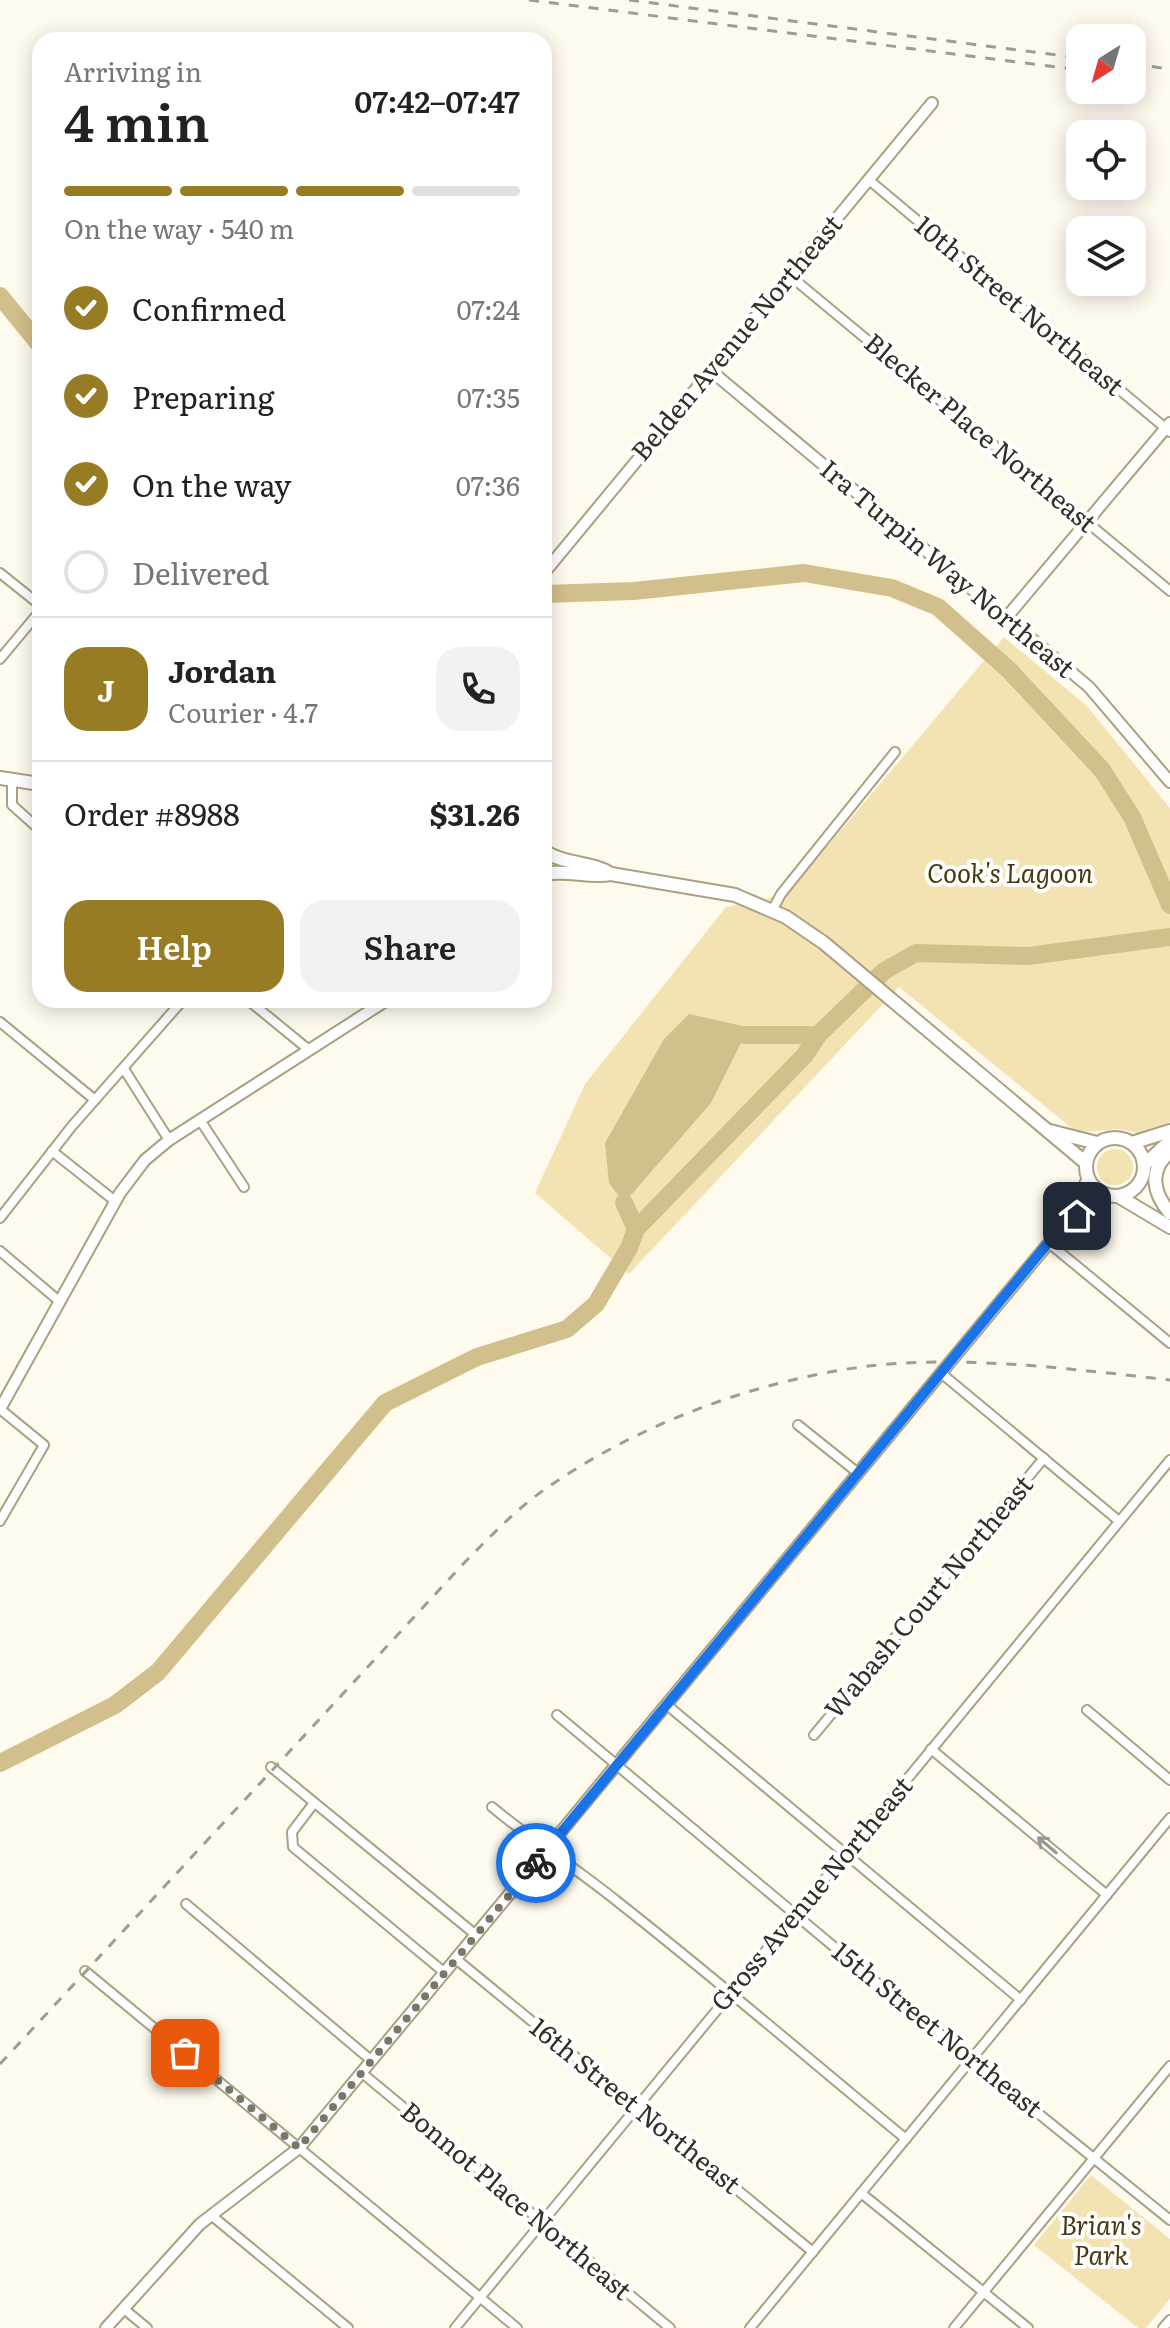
<!DOCTYPE html>
<html lang="en">
<head>
<meta charset="utf-8">
<style>
  :root { --surface:#fff; --page:#f2f2f2; --text:#222; --muted:#767676; --line:#e0e0e0; --accent:#977c24 }
  body { margin:0; font-family:Literata,serif; background:var(--page); color:var(--text); height:100vh; display:flex; flex-direction:column; font-size:30px; white-space:nowrap }
  * { box-sizing:border-box; margin:0 }
  p { font-size:26px; color:var(--muted) }
  .icon { flex:none; width:44px; height:44px; fill:none; stroke:currentColor; stroke-width:2; stroke-linecap:round; stroke-linejoin:round }
  .map { position:relative; flex:1; overflow:hidden }
  .panel { position:absolute; left:32px; top:32px; width:520px; height:976px; display:flex; flex-direction:column; background:var(--surface); border-radius:24px; box-shadow:0 4px 20px #0003 }
  .panel>* { flex:none }
  .needle { width:52px; rotate:217deg }
  .tools { position:absolute; left:1066px; top:24px; display:grid; gap:16px }
  .tools a { display:grid; place-items:center; width:80px; height:80px; border-radius:16px; background:var(--surface); box-shadow:0 4px 20px #0003; font-size:40px }
  .pin { position:absolute; display:grid; place-items:center; width:68px; height:68px; color:#fff; margin:-34px; border-radius:16px; box-shadow:0 4px 12px #0006 }
  .courier { position:absolute; display:grid; place-items:center; width:80px; height:80px; margin:-40px; border:6px solid #1a73e8; border-radius:50%; background:#fff; color:#222; box-shadow:0 2px 10px #0007 }
  .overview em { font-style:normal; font-weight:600 }
  .overview div { display:flex; flex-direction:column-reverse }
  .overview { display:flex; align-items:center; justify-content:space-between; height:136px; padding:0 32px }
  h1 { font-size:52px; font-weight:600; line-height:60px }
  .bar { display:grid; grid-template-columns:repeat(4,1fr); gap:12px 8px; align-content:center; height:96px; padding:0 32px }
  .bar i { height:10px; border-radius:6px; background:var(--line) }
  .bar .current { background:var(--accent) }
  .bar p { grid-column:span 4 }
  .line { display:flex; align-items:center; gap:20px; padding:0 32px; border-top:2px solid var(--line) }
  .line div { flex:1 }
  .round { display:grid; place-items:center; flex:none; width:84px; height:84px; border-radius:24px; background:var(--page) }
  ol { padding:0 32px; list-style:none }
  li { display:flex; align-items:center; gap:24px; height:88px }
  li p { margin-inline-start:auto }
  li .icon { padding:8px; border-radius:50%; background:var(--accent); color:#fff; stroke-width:4 }
  li:last-child { color:var(--muted) }
  li i { width:44px; height:44px; border:4px solid var(--line); border-radius:50% }
  .primary-button { display:flex; gap:16px; margin-top:auto; padding:16px 32px }
  .primary-button a { flex:1; height:92px; border-radius:24px; background:var(--accent); color:#fff; font-size:32px; font-weight:600; line-height:92px; text-align:center }
  .primary-button a+a { background:var(--page); color:var(--text) }
  .map>svg:first-child { display:block }
  .green { fill:#f4e3b2 }
  .water { fill:#d2c08c }
  .lines { fill:none; stroke-linecap:round; stroke-linejoin:round }
  .river { stroke:#d2c08c; stroke-width:18 }
  .minor-casing { stroke:#aba182; stroke-width:12 }
  .tertiary-casing { stroke:#aba182; stroke-width:14 }
  .secondary-casing { stroke:#aba182; stroke-width:16 }
  .minor { stroke:#fff; stroke-width:8 }
  .tertiary { stroke:#fff; stroke-width:10 }
  .secondary { stroke:#fff; stroke-width:12 }
  .rail { stroke:#a09c90; stroke-width:3; stroke-dasharray:10 10; stroke-linecap:butt }
  .oneway { stroke:#999791 }
  .done { stroke:#7a766a; stroke-width:8; stroke-dasharray:0 14.4 }
  .route { stroke:#1a73e8; stroke-width:10 }
  .labels { text-anchor:middle; stroke-width:8; stroke-linejoin:round; paint-order:stroke }
  .street-label { font-size:26px; fill:#332f23; stroke:#fff }
  .park-label { font-size:26px; font-style:italic; fill:#47390f; stroke:#fff }
</style>
</head>
<body>
<div class="map">
<svg width="1170" height="2328" viewBox="0 0 1170 2328">
  <rect width="100%" height="100%" fill="#fffaee"/>
  <g class="green">
    <path d="M1004,637L1087,706L1170,808V1122L1138,1133L1119,1129L1085,1132L1074,1130L899,987L629,1274L535,1193L585,1084L726,907L787,894Z"/>
    <circle cx="1115" cy="1167" r="18"/>
    <path d="M1091,2175L1170,2239V2299L1146,2328H1138L1034,2245Z"/>
  </g>
  <path class="water" d="M689,1014L747,1027L745,1035L711,1103L624,1203L609,1183L605,1143L664,1039Z"/>
  <g class="lines">
    <g class="river">
      <path d="M0,296L40,345"/>
      <path d="M544,594L634,591L804,573L892,588L938,607L1009,670L1102,770L1132,817L1170,905"/>
      <path d="M745,1035H818"/>
      <path d="M624,1203L636,1229"/>
      <path d="M0,1763L115,1705L158,1672L385,1403L477,1357L567,1329L596,1304L629,1248L636,1229L805,1055L818,1035L884,971L916,953L1029,956L1170,937"/>
    </g>
    <g class="minor-casing">
      <g id="minor">
        <path d="M869,180L1170,432"/>
        <path d="M789,275L1170,591"/>
        <path d="M0,573L40,605"/>
        <path d="M0,659L40,611"/>
        <path d="M12,780V805L40,830"/>
        <path d="M773,909L781,894L895,752"/>
        <path d="M248,1000L309,1050"/>
        <path d="M0,1022L95,1100"/>
        <path d="M124,1069L169,1140"/>
        <path d="M200,1120L244,1187"/>
        <path d="M52,1151L115,1201"/>
        <path d="M0,1218L72,1126L183,1000"/>
        <path d="M1049,1243L1170,1343"/>
        <path d="M0,1251L59,1301"/>
        <path d="M941,1373L1119,1521"/>
        <path d="M0,1409L44,1445L0,1521"/>
        <path d="M798,1425L858,1473"/>
        <path d="M667,1705L1021,2000"/>
        <path d="M1087,1710L1170,1780"/>
        <path d="M557,1715L876,1982L1170,2220"/>
        <path d="M814,1735L1044,1458"/>
        <path d="M931,1749L1107,1895"/>
        <path d="M271,1767L476,1935"/>
        <path d="M314,1803L292,1832L293,1847L445,1973"/>
        <path d="M492,1807C533,1841 576,1868 618,1902C716,1979 810,2060 906,2139"/>
        <path d="M186,1904L372,2061"/>
        <path d="M456,1959L813,2252"/>
        <path d="M85,1971L517,2328"/>
        <path d="M362,2073L670,2328"/>
        <path d="M861,2193L1028,2328"/>
        <path d="M211,2215L348,2328"/>
        <path d="M124,2309L147,2328"/>
        <path d="M455,2328L1170,1460"/>
        <path d="M750,2328L1170,1818"/>
        <path d="M954,2328L1170,2066"/>
        <path d="M1163,2328L1170,2320"/>
      </g>
    </g>
    <g class="tertiary-casing">
      <g id="tertiary">
        <path d="M710,370L1089,687L1170,782"/>
        <path d="M544,573L932,103"/>
        <path d="M1006,618L1170,423"/>
        <path d="M1067,1221L1091,1202L1107,1195"/>
        <path d="M0,1409L120,1193L145,1160L169,1140L387,1000"/>
        <path d="M106,2328L200,2224L299,2148L1067,1221L1088,1178"/>
      </g>
    </g>
    <g class="secondary-casing">
      <g id="secondary">
        <path d="M0,778L40,784"/>
        <path d="M544,851C565,865 590,861 611,874"/>
        <path d="M544,874C567,869 588,878 611,874L735,895L786,917L824,943L1086,1163"/>
        <path d="M1050,1131L1097,1143"/>
        <circle cx="1115" cy="1167" r="29"/>
        <path d="M1132,1143L1170,1131"/>
        <path d="M1170,1152C1148,1170 1153,1193 1170,1213"/>
        <path d="M1144,1165L1170,1141"/>
        <path d="M1118,1196L1170,1227"/>
      </g>
    </g>
    <use href="#minor" class="minor"/>
    <use href="#tertiary" class="tertiary"/>
    <use href="#secondary" class="secondary"/>
    <g class="rail">
      <path d="M529,0L1080,70"/>
      <path d="M629,0L1080,58"/>
      <path d="M1132,64L1170,69"/>
      <path d="M0,2064L465,1562C492,1535 519,1506 551,1485C642,1423 753,1382 861,1367C957,1354 1073,1369 1170,1380"/>
    </g>
  </g>
  <defs><path id="oneway-shaft" d="M-6 0H5M1.5-3L5.5 0L1.5 3" fill="none" stroke-width="1.6" stroke-linecap="round" stroke-linejoin="round" transform="scale(2)"/></defs>
  <use class="oneway" href="#oneway-shaft" transform="translate(1047 1845) rotate(-140)"/>
  <g class="lines">
    <path class="done" d="M185,2053L299,2148L536,1863"/>
    <path class="route" d="M536,1863L1063,1225L1077,1216"/>
  </g>
  <g class="labels">
    <g class="street-label">
      <text transform="translate(1019 306) rotate(40)" y="9">10th Street Northeast</text>
      <text transform="translate(737 338) rotate(-50)" y="9">Belden Avenue Northeast</text>
      <text transform="translate(980 433) rotate(40)" y="9">Blecker Place Northeast</text>
      <text transform="translate(947 569) rotate(40)" y="9">Ira Turpin Way Northeast</text>
      <text transform="translate(929 1597) rotate(-50)" y="9">Wabash Court Northeast</text>
      <text transform="translate(812 1894) rotate(-50)" y="9">Gross Avenue Northeast</text>
      <text transform="translate(937 2030) rotate(39)" y="9">15th Street Northeast</text>
      <text transform="translate(635 2106) rotate(39)" y="9">16th Street Northeast</text>
      <text transform="translate(516 2201) rotate(40)" y="9">Bonnot Place Northeast</text>
    </g>
    <g class="park-label">
      <text x="1010" y="883">Cook's Lagoon</text>
      <text x="1101" y="2235">Brian's<tspan x="1101" dy="30">Park</tspan></text>
    </g>
  </g>
</svg>
<div class="tools">
<a><svg class="needle" viewBox="-14 -14 28 28"><path d="M0-13l5 13h-10z" fill="#e53935"/><path d="M0 13l5-13h-10z" fill="#767676"/></svg></a>
<a><svg class="icon" aria-label="locate" viewBox="0 0 24 24"><circle cx="12" cy="12" r="6"/><path d="M12 2v4M12 18v4M2 12h4M18 12h4"/></svg></a>
<a><svg class="icon" aria-label="layers" viewBox="0 0 24 24"><path d="M12 4l9 5-9 5-9-5zM3 14l9 5 9-5"/></svg></a>
</div>
<div class="pin" style="left:185px;top:2053px;background:#ea580c"><svg class="icon" aria-label="bag" viewBox="0 0 24 24"><path d="M5 8h14l-1 12H6zM9 8a3 3 0 0 1 6 0"/></svg></div>
<div class="pin" style="left:1077px;top:1216px;background:#1f2937"><svg class="icon" aria-label="home" viewBox="0 0 24 24"><path d="M3 11l9-7 9 7M6 9v11h12V9"/></svg></div>
<div class="courier" style="left:536px;top:1863px"><svg class="icon" aria-label="bike" viewBox="0 0 24 24"><circle cx="6" cy="16" r="4"/><circle cx="18" cy="16" r="4"/><path d="M6 16l4-8h5l3 8M10 8l3 8H6M13 5h3"/></svg></div>
<section class="panel">
<div class="overview"><div><h1>4 min</h1><p>Arriving in</p></div><em>07:42–07:47</em></div>
<div class="bar"><i class="current"></i><i class="current"></i><i class="current"></i><i></i><p>On the way · 540 m</p></div>
<ol>
<li><svg class="icon" aria-label="check" viewBox="0 0 24 24"><path d="M5 12l5 5 9-10"/></svg>Confirmed<p>07:24</p></li>
<li><svg class="icon" aria-label="check" viewBox="0 0 24 24"><path d="M5 12l5 5 9-10"/></svg>Preparing<p>07:35</p></li>
<li><svg class="icon" aria-label="check" viewBox="0 0 24 24"><path d="M5 12l5 5 9-10"/></svg>On the way<p>07:36</p></li>
<li><i></i>Delivered</li>
</ol>
<div class="line" style="height:144px"><b class="round" style="background:var(--accent);color:#fff">J</b><div><b>Jordan</b><p>Courier · 4.7</p></div><a class="round"><svg class="icon" aria-label="phone" viewBox="0 0 24 24"><path d="M5 4h4l2 5-3 2q2 4 5 5l2-3 5 2v4C11 20 4 13 5 4z"/></svg></a></div>
<div class="line" style="height:104px"><div>Order #8988</div><b>$31.26</b></div>
<div class="primary-button"><a>Help</a><a>Share</a></div>
</section>
</div>
</body>
</html>
